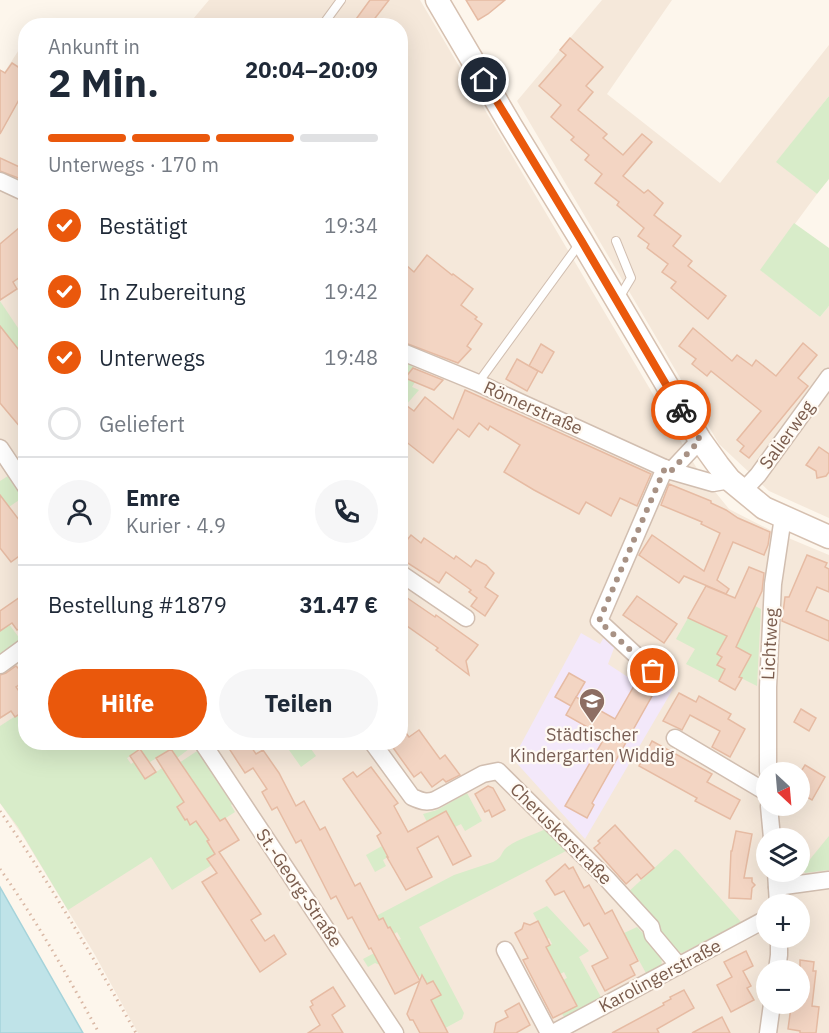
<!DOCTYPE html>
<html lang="de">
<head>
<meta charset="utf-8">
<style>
  :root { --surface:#fff; --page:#f6f6f7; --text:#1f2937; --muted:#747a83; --line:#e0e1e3; --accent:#ea580c }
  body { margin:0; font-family:"IBM Plex Sans",sans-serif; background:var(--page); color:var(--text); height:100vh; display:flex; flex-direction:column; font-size:22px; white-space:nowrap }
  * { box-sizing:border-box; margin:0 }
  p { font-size:20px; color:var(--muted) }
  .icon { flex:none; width:33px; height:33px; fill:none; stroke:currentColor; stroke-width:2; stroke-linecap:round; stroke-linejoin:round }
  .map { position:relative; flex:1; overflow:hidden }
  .side { position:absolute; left:18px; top:18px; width:390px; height:732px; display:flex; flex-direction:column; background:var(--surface); border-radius:24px; box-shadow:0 6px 24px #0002 }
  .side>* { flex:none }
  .needle { width:39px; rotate:154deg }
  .controls { position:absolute; left:756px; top:762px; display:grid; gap:12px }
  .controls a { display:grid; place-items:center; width:54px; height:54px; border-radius:50%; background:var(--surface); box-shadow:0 6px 24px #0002; font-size:30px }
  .pin { position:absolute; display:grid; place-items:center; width:51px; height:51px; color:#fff; margin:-26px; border:3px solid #fff; border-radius:50%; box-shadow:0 2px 6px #0007 }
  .courier { position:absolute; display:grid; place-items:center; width:60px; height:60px; margin:-30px; border:4px solid #ea580c; border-radius:50%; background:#fff; color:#222; box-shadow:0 2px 8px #0007 }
  .summary em { font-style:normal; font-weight:700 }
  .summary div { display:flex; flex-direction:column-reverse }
  .summary { display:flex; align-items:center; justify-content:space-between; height:102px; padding:0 30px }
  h1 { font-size:39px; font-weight:700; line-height:45px }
  .bar { display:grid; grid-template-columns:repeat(4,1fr); gap:9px 6px; align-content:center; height:72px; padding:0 30px }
  .bar i { height:8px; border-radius:4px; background:var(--line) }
  .bar .on { background:var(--accent) }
  .bar p { grid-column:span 4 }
  .line { display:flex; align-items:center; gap:15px; padding:0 30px; border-top:2px solid var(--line) }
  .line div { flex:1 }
  .round { display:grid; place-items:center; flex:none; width:63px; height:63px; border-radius:32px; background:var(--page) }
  ol { padding:0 30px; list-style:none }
  li { display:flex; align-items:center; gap:18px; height:66px }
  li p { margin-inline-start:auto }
  li .icon { padding:6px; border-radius:50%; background:var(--accent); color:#fff; stroke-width:4 }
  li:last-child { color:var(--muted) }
  li i { width:33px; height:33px; border:3px solid var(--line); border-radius:50% }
  .cta { display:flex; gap:12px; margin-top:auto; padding:12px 30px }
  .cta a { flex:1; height:69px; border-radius:36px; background:var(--accent); color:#fff; font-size:24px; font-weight:700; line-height:69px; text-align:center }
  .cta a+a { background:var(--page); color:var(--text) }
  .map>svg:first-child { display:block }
  .residential { fill:#f5e8da; fill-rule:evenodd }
  .education { fill:#f3e8fa }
  .green { fill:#d8ecc9 }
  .water { fill:#bfe3e8; stroke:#a5d3da; stroke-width:1.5 }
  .building { fill:#f3d5c3; stroke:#e6bba3; stroke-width:1.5 }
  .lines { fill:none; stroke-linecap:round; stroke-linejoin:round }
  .lane-casing { stroke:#d1beb0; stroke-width:10 }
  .street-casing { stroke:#d1beb0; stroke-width:19 }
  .secondary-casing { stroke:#d6c0b0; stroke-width:25 }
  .path { stroke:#d9b8a5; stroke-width:3; stroke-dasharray:1.5 4.5; stroke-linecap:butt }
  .lane { stroke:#fff; stroke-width:8 }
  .street { stroke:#fff; stroke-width:16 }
  .secondary { stroke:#fff; stroke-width:22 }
  .done { stroke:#a89285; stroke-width:6; stroke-dasharray:0 10.8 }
  .route { stroke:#ea580c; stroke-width:8 }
  .labels { text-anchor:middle; stroke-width:4.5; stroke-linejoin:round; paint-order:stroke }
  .street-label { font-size:18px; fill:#7a5c4d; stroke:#fffaf3 }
  .education-label { font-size:18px; fill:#785e54; stroke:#fffaf3 }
</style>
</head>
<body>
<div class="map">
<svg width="829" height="1033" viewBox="0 0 829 1033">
  <rect width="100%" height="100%" fill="#fdf6ec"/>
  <g class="residential">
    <path d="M209,0H420L699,472L729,509L774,532L829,555V1033H138L95,955L24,838L0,803V79L24,42L25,44L26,742H400V26L188,25ZM766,772H800V806H766ZM766,838H800V872H766ZM766,904H800V938H766ZM766,970H800V1004H766Z"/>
    <path d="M602,0H672L607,94L720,183L829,45V96L777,162L817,194L761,270L820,317L829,306V518L769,491L719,444L517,101Z"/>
  </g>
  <path class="education" d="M581,633L600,644L606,634L616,643L608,664L643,687L653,671L673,689L585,839L513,759Z"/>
  <g class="green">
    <path d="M829,96V179L817,194L776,162Z"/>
    <path d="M794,223L829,248V306L820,317L760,270Z"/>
    <path d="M0,301L20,331L25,336V359L0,336L5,332L0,326Z"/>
    <path d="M406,363L414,367L406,377L415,382L412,387L419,390L406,405L401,401L400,369Z"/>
    <path d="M8,476L22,498L9,507L0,495V481Z"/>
    <path d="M755,606L761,609L757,686L739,677L750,655L722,657L717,665L725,669L719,681L686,664L695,649L676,639L688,618Z"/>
    <path d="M0,612L23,643L0,660V631L1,630Z"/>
    <path d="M25,710L26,742L190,743L191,745L189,749L177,758L171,749L150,762L140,750L127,758L131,764L134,762L145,779L167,765L170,769L200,749L234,803L231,805L235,812L204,832L209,840L207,842L215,854L212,865L172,890L151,857L68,910L18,827L0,803V726Z"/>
    <path d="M284,743H313L309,746L316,756L301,767Z"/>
    <path d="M467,793L482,821L465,831L461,824L455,827L446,812L427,822L423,814L437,810Z"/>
    <path d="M546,829L566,851L419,927L464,1013L462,1019L436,1033H420L431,1000L440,995L427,984L422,975L418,977L404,952L380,965L375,963L368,967L363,959L401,939L397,932L394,934L390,927L388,928L383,918L360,930L357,926L454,875L493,862C503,857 500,854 506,848C515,840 535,834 546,829Z"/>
    <path d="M829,836V870L805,873L802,869Z"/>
    <path d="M382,846L388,857L383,860L386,866L375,872L366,855Z"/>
    <path d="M675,849L679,851L741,922L682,953L679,952L626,894Z"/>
    <path d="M547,906L589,951L579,957L602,999L565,1018L562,1014L577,1005L567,986L557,991L553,985L567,978L564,972L558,975L550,954L539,959L536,953L552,944L549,938L547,939L533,913Z"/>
    <path d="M637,927C647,938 666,952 661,967L647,975L624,933Z"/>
  </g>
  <path class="water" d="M0,887L83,1033H0Z"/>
  <g class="building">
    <path d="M370,0H389L369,26H351Z"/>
    <path d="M466,0H505L488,14L478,20Z"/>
    <path d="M570,38L603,67L586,86L593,92L578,110L607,134L603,138L623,155L642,134L652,142L623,176L644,193L648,190L663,203L654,215L681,236L673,246L692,261L688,266L726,296L708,319L671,288L676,282L662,272L668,264L647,248L649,244L638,236L644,228L617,205L619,202L595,183L602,174L585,160L589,155L571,140L574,137L551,117L561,105L539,86L566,55L560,50Z"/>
    <path d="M12,63L26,72V87L0,134V70L5,73Z"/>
    <path d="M0,158L26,170V181L0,171Z"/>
    <path d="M26,222V273L13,282L17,289L0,300V244Z"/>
    <path d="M427,255L452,275L453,274L473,289L461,305L477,317L475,319L482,324L467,346L471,349L458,363L400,341V260L414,272Z"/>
    <path d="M0,326L26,359V434L0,403Z"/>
    <path d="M693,328L732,361L737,355L752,366L756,360L776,376L803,343L817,355L798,378L808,386L749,458L740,451L744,446L737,440L761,411L711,371L707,376L692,364L696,359L679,346Z"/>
    <path d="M541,344L554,352L542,373L529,366Z"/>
    <path d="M517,359L538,371L527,391L506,379Z"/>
    <path d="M413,368L443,380L434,390L405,378Z"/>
    <path d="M465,390L651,474L637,506L620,498L611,516L586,502L579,514L534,490L504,472L520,445L490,426L488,430L479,423L469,437L458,429L433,463L400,437V401L414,411L425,397L453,419Z"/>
    <path d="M819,447L829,454V472L826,476L817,478L816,471L806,465Z"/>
    <path d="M669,484L711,501V503L726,510L738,518L770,532L768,545L764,555L733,542L717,580L729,589L726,594L684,576L679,583L639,555L652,535L704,571L720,533L701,524L702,522L661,505Z"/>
    <path d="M0,495L26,529V551L11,562L0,548Z"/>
    <path d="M411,535L421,543L424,538L454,559L456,556L471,567L476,560L486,565L494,573L485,587L498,596L485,616L471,606L477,598L469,592L471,590L446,572L439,583L406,562L400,549Z"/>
    <path d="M807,555L827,563L825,567L829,569V592L817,587L806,611L829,621V641L782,621L785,597H789Z"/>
    <path d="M749,567L764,573L762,591L736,647L751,655L739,677L742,678L735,690L719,681L725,669L717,665L722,657L717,654L727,636L688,618L706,586L735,598Z"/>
    <path d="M26,593V624L17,630L12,623L0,631V611Z"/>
    <path d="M400,593L435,617L436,615L478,645L466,661L469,675L436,650L438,648L400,621Z"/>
    <path d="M637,596L677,624L664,643L623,615Z"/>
    <path d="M26,663V680L16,687L26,701V710L15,717L11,711L0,718V675L6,673L16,666L18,668Z"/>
    <path d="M569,673L585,682L571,706L555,697Z"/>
    <path d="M634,686L652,696L592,803L594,805L587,818L565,806L605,737L566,715L576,697L615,719Z"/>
    <path d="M679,693L696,702L699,696L731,714L728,719L745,729L730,757L712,747L720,731L703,722L690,715L682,730L663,721Z"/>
    <path d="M801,709L816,718L809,731L794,722Z"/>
    <path d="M400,725L409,737L419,730L440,759L445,755L460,775L446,782L443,779L432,787L421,772L414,777L389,742H400Z"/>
    <path d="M652,741L712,774L707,782L740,800L730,819L695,801L697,798L639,766Z"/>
    <path d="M235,742H248L256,754L263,750L279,773L296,806L304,801L320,830L325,827L355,886L360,883L379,920L383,918L388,928L390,927L420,981L395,994L371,948L369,949L352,917L348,919L336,896L331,899L301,840L296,843L277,807L272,810L262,792L267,789L253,768L245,773L228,747Z"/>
    <path d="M140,749L156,772L145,779L130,756Z"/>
    <path d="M171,749L220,821L225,818L239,840L219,852L261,914L251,920L265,941L274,935L286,954L260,972L202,882L217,873L207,859L215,854L207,841L209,840L196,821L190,825L187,819L185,820L177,807L184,802L156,758Z"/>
    <path d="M805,765L825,777L812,800L800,793V773Z"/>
    <path d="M371,767L398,803L394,806L408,832L446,811L471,856L453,865L438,836L417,848L432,877L406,890L387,857H388L377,836L381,833L343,779L353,772L357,777Z"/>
    <path d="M488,786L493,788L505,810L492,817L489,810L485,812L475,794Z"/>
    <path d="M615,825L654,868L641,879L637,874L626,884L594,848L600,843L598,841Z"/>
    <path d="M736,831L752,834L744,878H752V882L755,885L752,888L751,899L729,898L731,851H732Z"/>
    <path d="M565,864L569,869L573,867L584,888L589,885L605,914L612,910L638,961L630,965L635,975L605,991L592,966L608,958L589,923L584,926L564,891L555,895L546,881Z"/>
    <path d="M538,921L550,945L546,947L577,1006L553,1018L523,960L528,958L515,933L522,929L524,923L530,925Z"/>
    <path d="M746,951L753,966L743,971L751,986L747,988L754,1000L731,1012L717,985L732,977L724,962Z"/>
    <path d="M800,960L814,962L813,971H816L812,1006L819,1007L816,1033H800V1031L788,1029L791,1007L796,1008L797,1004H800Z"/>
    <path d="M422,975L427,984L433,981L441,995L431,1000L448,1033H420L413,1020H410L407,1014Z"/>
    <path d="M333,987L345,1006L332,1015L343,1033H308L320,1025L310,1007L313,1005L311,1001Z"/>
    <path d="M684,990L694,1008L657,1029L659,1033H612L664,1005L663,1003L671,999L670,997Z"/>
    <path d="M519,1003L530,1025L516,1033H494L496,1023L508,1017L505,1011Z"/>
    <path d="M722,1017L730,1033H692Z"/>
  </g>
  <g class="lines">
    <g class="lane-casing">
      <g id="lane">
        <path d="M322,26L341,0"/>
        <path d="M616,241L631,278L619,298"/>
        <path d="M478,383L580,243"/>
      </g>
    </g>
    <g class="street-casing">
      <g id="street">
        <path d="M0,181L26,193"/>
        <path d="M400,351L478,383L671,471L713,483L730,480"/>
        <path d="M0,448L26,487"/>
        <path d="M671,471L700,440"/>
        <path d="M743,491L758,475L829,377"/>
        <path d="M400,573L466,618"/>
        <path d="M0,665L26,646"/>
        <path d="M653,671L599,621L665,468"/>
        <path d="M675,738L766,792"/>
        <path d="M202,742L395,1033"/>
        <path d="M372,742L412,797C421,801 426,803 435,800L483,774L498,771L607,879L651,927L653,935L679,966"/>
        <path d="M768,772V687L773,584L783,517"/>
        <path d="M769,806L772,838"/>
        <path d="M776,872L778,904"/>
        <path d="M777,887L829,880"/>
        <path d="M505,950L549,1033"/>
        <path d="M777,970L779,955V938"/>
        <path d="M553,1033L766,919"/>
        <path d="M768,1033L772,1004"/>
      </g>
    </g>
    <g class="secondary-casing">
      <path id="secondary" d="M437,0L511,126L581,240L677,402L700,440L718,465L730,480L764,508L829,537"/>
    </g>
    <g class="path">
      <path d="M0,811C49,882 93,957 136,1033"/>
      <path d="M0,869C37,921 68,977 99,1033"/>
    </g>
    <use href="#lane" class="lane"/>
    <use href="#street" class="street"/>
    <use href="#secondary" class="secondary"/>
  </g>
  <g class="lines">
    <path class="done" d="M653,671L599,621L665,468L671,471L700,440L681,410"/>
    <path class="route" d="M484,80L581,240L681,410"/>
  </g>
  <defs>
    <g id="school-pin" transform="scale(1.35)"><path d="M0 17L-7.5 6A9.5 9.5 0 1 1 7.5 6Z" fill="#8d6e63" stroke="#fffaf3"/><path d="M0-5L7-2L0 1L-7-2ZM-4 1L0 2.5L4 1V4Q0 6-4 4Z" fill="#fff"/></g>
  </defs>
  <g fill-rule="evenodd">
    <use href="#school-pin" x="592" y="701"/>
  </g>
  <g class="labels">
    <g class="street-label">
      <text transform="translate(533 408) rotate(24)" y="6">Römerstraße</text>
      <text transform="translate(787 435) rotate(-54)" y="6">Salierweg</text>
      <text transform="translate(770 644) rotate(-87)" y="6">Lichtweg</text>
      <text transform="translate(561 834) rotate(45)" y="6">Cheruskerstraße</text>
      <text transform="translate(299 888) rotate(56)" y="6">St.-Georg-Straße</text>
      <text transform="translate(660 976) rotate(-28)" y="6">Karolingerstraße</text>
    </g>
    <g class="education-label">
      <text x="592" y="741">Städtischer<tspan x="592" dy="21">Kindergarten Widdig</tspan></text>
    </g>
  </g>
</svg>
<div class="controls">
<a><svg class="needle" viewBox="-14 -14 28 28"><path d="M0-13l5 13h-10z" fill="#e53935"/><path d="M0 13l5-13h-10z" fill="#747a83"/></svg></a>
<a><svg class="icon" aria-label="layers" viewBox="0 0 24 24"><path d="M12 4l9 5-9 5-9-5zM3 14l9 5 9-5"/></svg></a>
<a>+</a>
<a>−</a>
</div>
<div class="pin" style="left:653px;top:671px;background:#ea580c"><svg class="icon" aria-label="bag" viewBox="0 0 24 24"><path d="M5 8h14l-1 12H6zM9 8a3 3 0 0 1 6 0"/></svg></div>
<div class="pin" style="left:484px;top:80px;background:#1f2937"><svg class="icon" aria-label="home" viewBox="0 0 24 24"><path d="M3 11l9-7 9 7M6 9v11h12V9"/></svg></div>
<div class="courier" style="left:681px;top:410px"><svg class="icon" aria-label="bike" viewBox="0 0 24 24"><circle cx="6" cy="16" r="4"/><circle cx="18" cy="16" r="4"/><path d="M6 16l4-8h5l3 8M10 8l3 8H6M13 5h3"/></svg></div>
<section class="side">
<div class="summary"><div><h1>2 Min.</h1><p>Ankunft in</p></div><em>20:04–20:09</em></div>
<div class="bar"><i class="on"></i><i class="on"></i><i class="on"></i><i></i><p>Unterwegs · 170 m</p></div>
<ol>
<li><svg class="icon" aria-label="check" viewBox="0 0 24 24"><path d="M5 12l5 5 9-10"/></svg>Bestätigt<p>19:34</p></li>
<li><svg class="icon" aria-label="check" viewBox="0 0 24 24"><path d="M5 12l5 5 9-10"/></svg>In Zubereitung<p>19:42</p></li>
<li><svg class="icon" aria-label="check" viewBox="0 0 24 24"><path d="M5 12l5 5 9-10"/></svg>Unterwegs<p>19:48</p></li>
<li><i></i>Geliefert</li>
</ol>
<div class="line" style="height:108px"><a class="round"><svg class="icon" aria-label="person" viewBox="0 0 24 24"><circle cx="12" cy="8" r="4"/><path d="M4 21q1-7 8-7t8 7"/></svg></a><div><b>Emre</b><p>Kurier · 4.9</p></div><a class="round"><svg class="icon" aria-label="phone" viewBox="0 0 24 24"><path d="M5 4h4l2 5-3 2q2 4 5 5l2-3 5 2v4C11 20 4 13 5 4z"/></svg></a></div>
<div class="line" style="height:78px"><div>Bestellung #1879</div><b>31.47 €</b></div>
<div class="cta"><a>Hilfe</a><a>Teilen</a></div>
</section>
</div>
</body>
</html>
